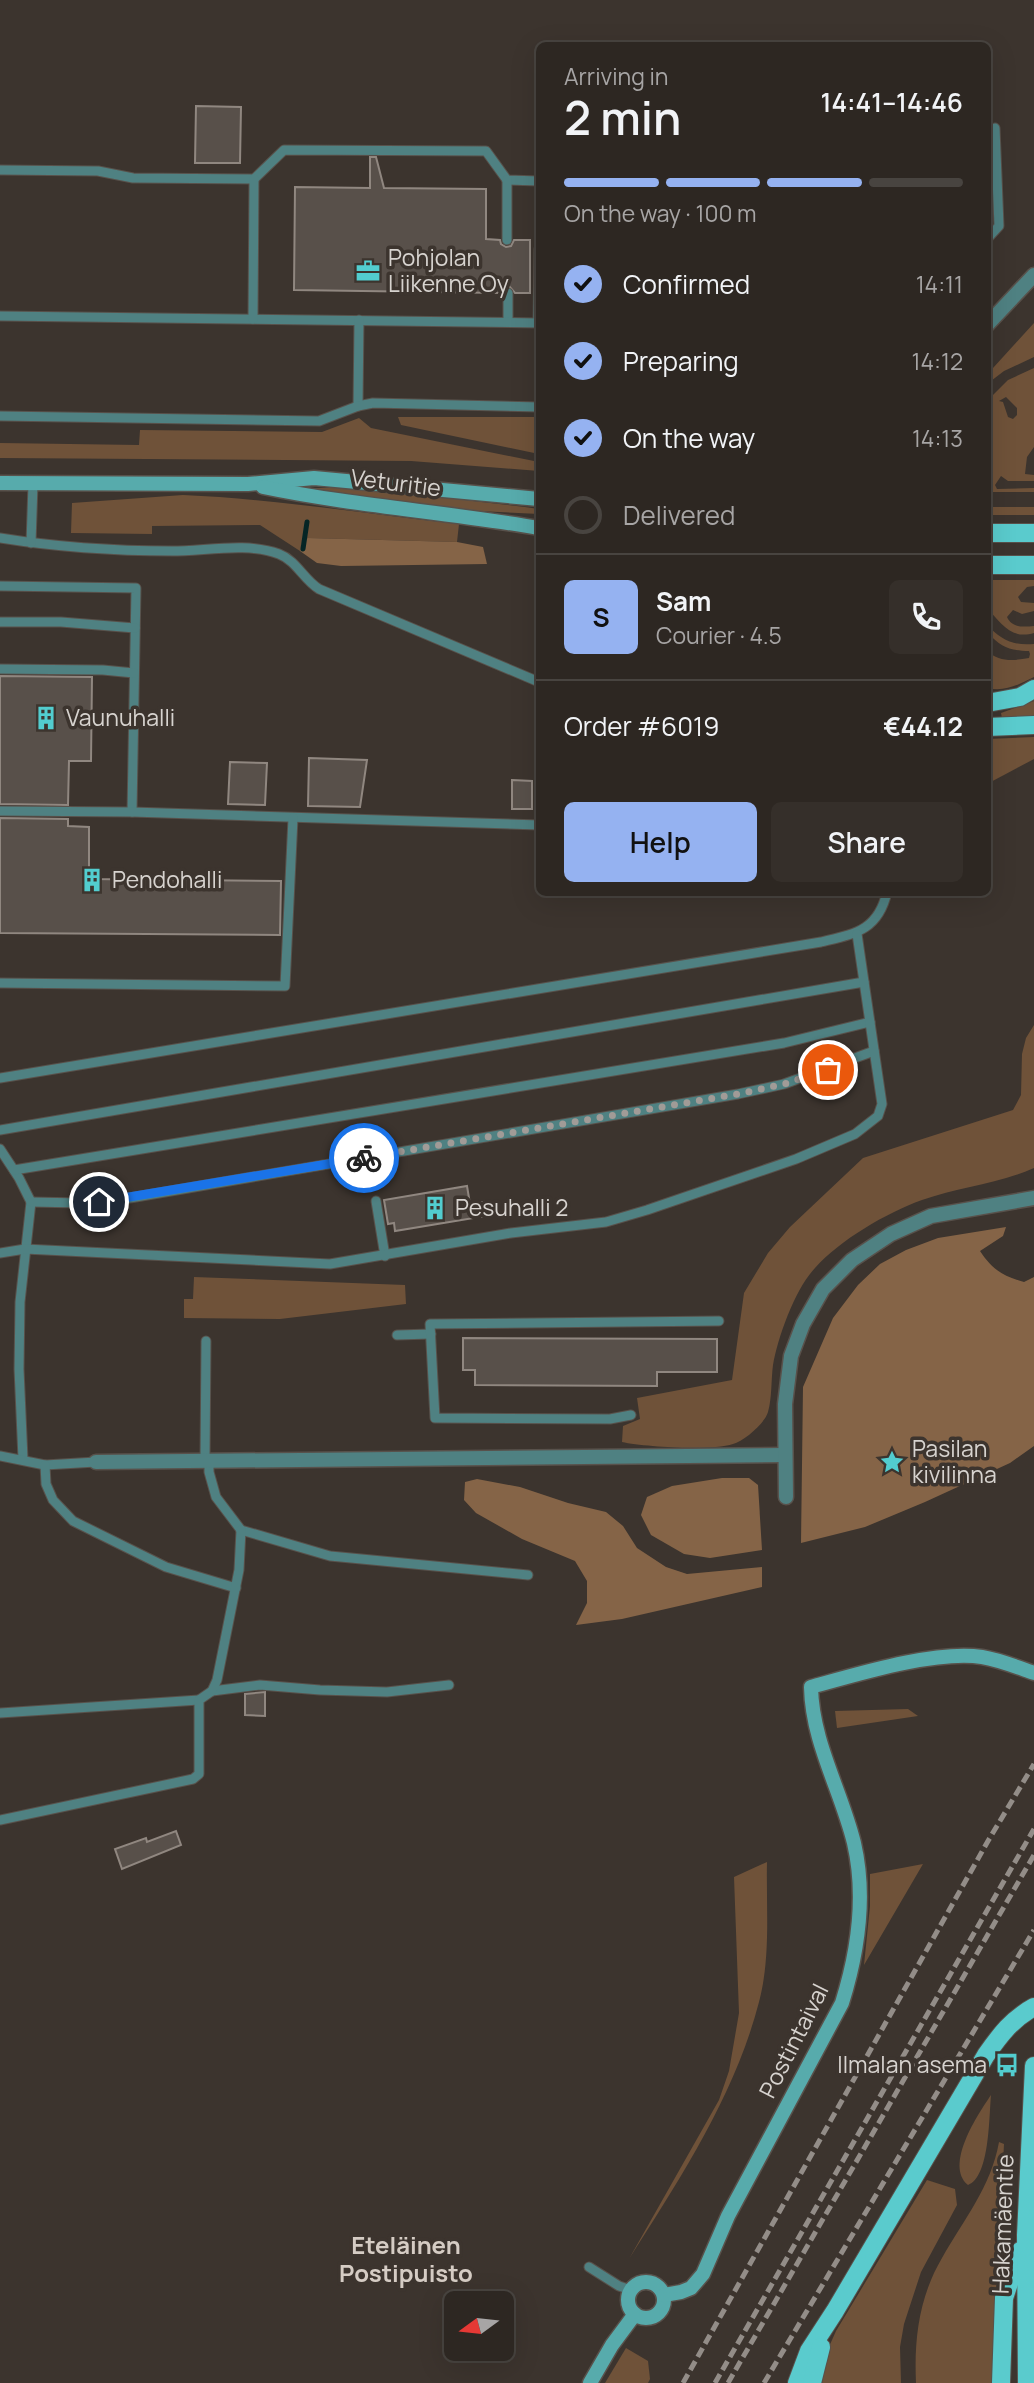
<!DOCTYPE html>
<html lang="en">
<head>
<meta charset="utf-8">
<style>
  :root { --surface:#2d2722; --page:#352f2a; --text:#f1f3f6; --muted:#a7a5a5; --line:#484440; --accent:#95b2f1 }
  body { margin:0; font-family:Manrope,sans-serif; background:var(--page); color:var(--text); height:100vh; display:flex; flex-direction:column; font-size:26px; white-space:nowrap }
  * { box-sizing:border-box; margin:0 }
  p { font-size:23px; color:var(--muted) }
  .icon { flex:none; width:38px; height:38px; fill:none; stroke:currentColor; stroke-width:2; stroke-linecap:round; stroke-linejoin:round }
  .map { position:relative; flex:1; overflow:hidden }
  .details { position:absolute; left:536px; top:42px; width:455px; height:854px; display:flex; flex-direction:column; background:var(--surface); border-radius:10px; box-shadow:0 7px 28px #0002,0 0 0 2px var(--line) }
  .details>* { flex:none }
  .needle { width:46px; rotate:255deg }
  .controls { position:absolute; left:444px; top:2291px; display:grid; gap:14px }
  .controls a { display:grid; place-items:center; width:70px; height:70px; border-radius:10px; background:var(--surface); box-shadow:0 7px 28px #0002,0 0 0 2px var(--line); font-size:35px }
  .pin { position:absolute; display:grid; place-items:center; width:60px; height:60px; color:#fff; margin:-30px; border:4px solid #fff; border-radius:50%; box-shadow:0 2px 7px #0007 }
  .courier { position:absolute; display:grid; place-items:center; width:70px; height:70px; margin:-35px; border:5px solid #1a73e8; border-radius:50%; background:#fff; color:#222; box-shadow:0 2px 9px #0007 }
  .overview em { font-style:normal; font-weight:600 }
  .overview div { display:flex; flex-direction:column-reverse }
  .overview { display:flex; align-items:center; justify-content:space-between; height:119px; padding:0 28px }
  h1 { font-size:46px; font-weight:600; line-height:52px }
  .bar { display:grid; grid-template-columns:repeat(4,1fr); gap:10px 7px; align-content:center; height:84px; padding:0 28px }
  .bar i { height:9px; border-radius:5px; background:var(--line) }
  .bar .selected { background:var(--accent) }
  .bar p { grid-column:span 4 }
  .line { display:flex; align-items:center; gap:18px; padding:0 28px; border-top:2px solid var(--line) }
  .line div { flex:1 }
  .round { display:grid; place-items:center; flex:none; width:74px; height:74px; border-radius:10px; background:var(--page) }
  ol { padding:0 28px; list-style:none }
  li { display:flex; align-items:center; gap:21px; height:77px }
  li p { margin-inline-start:auto }
  li .icon { padding:7px; border-radius:50%; background:var(--accent); color:#111; stroke-width:4 }
  li:last-child { color:var(--muted) }
  li i { width:38px; height:38px; border:4px solid var(--line); border-radius:50% }
  .button { display:flex; gap:14px; margin-top:auto; padding:14px 28px }
  .button a { flex:1; height:80px; border-radius:10px; background:var(--accent); color:#111; font-size:28px; font-weight:600; line-height:80px; text-align:center }
  .button a+a { background:var(--page); color:var(--text) }
  .map>svg:first-child { display:block }
  .green { fill:#6f5239; fill-rule:evenodd }
  .forest { fill:#856447 }
  .lines { fill:none; stroke-linecap:round; stroke-linejoin:round }
  .stream { stroke:#052525; stroke-width:5 }
  .building { fill:#58504a; stroke:#908780; stroke-width:2 }
  .lane-casing { stroke:#58514b; stroke-width:11 }
  .street-casing { stroke:#58514b; stroke-width:17 }
  .secondary-casing { stroke:#58514b; stroke-width:17 }
  .primary-casing { stroke:#58514b; stroke-width:20 }
  .lane { stroke:#4f8182; stroke-width:9 }
  .street { stroke:#4f8182; stroke-width:14 }
  .secondary { stroke:#57abac; stroke-width:14 }
  .primary { stroke:#5acbcd; stroke-width:18 }
  .rail { stroke:#938d88; stroke-width:5; stroke-dasharray:10 5; stroke-linecap:butt }
  .done { stroke:#a19b97; stroke-width:7; stroke-dasharray:0 12.6 }
  .route { stroke:#1a73e8; stroke-width:9 }
  .labels { text-anchor:middle; stroke-width:7; stroke-linejoin:round; paint-order:stroke }
  .poi-label { font-size:23px; fill:#d7d3cf; stroke:#3c342e; text-anchor:start }
  .street-label { font-size:23px; fill:#d7d3cf; stroke:#3c342e }
  .neighbourhood-label { font-size:24px; font-weight:bold; fill:#d5ccc4; stroke:#3c342e }
</style>
</head>
<body>
<div class="map">
<svg width="1034" height="2383" viewBox="0 0 1034 2383">
  <rect width="100%" height="100%" fill="#3c342e"/>
  <g class="green">
    <path d="M1034,323V357L1004,371L987,384L989,377L987,372L993,368Z"/>
    <path d="M1034,368V447L1027,457L1025,474L1034,475V481H1008L1001,476L995,485L997,489L1034,488V492H987V401L1008,380ZM1006,397L1017,408V415L1013,419L1008,417L1003,402L999,401Z"/>
    <path d="M398,417H539V454L401,425Z"/>
    <path d="M359,418L371,428L539,462V471L411,461L0,458V443L139,445L140,430L322,432Z"/>
    <path d="M312,488H360L525,507L539,509V514L457,510L310,490Z"/>
    <path d="M183,495C275,499 367,514 459,524L457,542L308,538L302,540L300,551L260,525L152,526V534L71,533L72,503Z"/>
    <rect x="987" y="507" width="47" height="8"/>
    <path d="M987,580H1034V586L1027,587L1018,597L1021,602L1034,603V611L1022,614L1013,610L1007,617C1012,628 1023,627 1034,626V633C1011,640 1001,623 987,608Z"/>
    <path d="M987,625C1001,640 1014,646 1034,644V677C1018,685 1005,692 987,688V651C999,662 1013,661 1029,658L1030,654L1029,651C1008,650 1002,648 987,632Z"/>
    <path d="M1034,701V717L1002,718L1001,713Z"/>
    <path d="M1034,737V759L987,784V739Z"/>
    <path d="M1034,1025V1168C998,1184 959,1187 922,1200C886,1213 840,1240 815,1268C795,1289 778,1337 773,1365C771,1380 772,1398 768,1412C765,1423 744,1441 733,1444C711,1451 645,1447 622,1442L623,1426L640,1419L637,1398L732,1380L744,1293L768,1253L790,1227L863,1158L1013,1110L1021,1095L1022,1054L1026,1038Z"/>
    <path d="M194,1277L405,1285L406,1304L280,1319L184,1318V1299H193Z"/>
    <path d="M908,1709L918,1716L837,1728L835,1711Z"/>
    <path d="M767,1862C766,1908 771,1957 759,2002C735,2095 680,2179 629,2259L719,2100L729,2071L739,2013L734,1877Z"/>
    <path d="M923,1864L864,1965L870,1906V1874Z"/>
    <path d="M991,2095C989,2116 990,2177 968,2185C944,2165 978,2114 991,2095Z"/>
    <path d="M999,2142L1004,2144L992,2383H916C914,2339 919,2297 942,2258C964,2219 991,2187 999,2142Z"/>
    <path d="M927,2180L955,2189L957,2205L921,2272L904,2324L900,2347L901,2383H822L828,2349L836,2331Z"/>
    <path d="M626,2348L648,2361L650,2379L648,2383H605Z"/>
  </g>
  <g class="forest">
    <path d="M308,538L457,542L483,547L487,564L341,566L317,563L300,551L302,540Z"/>
    <path d="M1006,1227L1003,1236L980,1251C992,1269 1002,1276 1024,1282L1034,1277V1446L1010,1463L925,1502L865,1527L801,1543L803,1387L833,1318L858,1285L880,1264L906,1250L938,1238Z"/>
    <path d="M722,1478H749L758,1485L762,1550L710,1558L684,1554L651,1535L641,1515L647,1497L672,1486Z"/>
    <path d="M477,1479L520,1487L568,1503L606,1512L623,1526L637,1548L666,1567L687,1574L762,1567V1587L622,1619L576,1625L587,1603V1581L575,1561L522,1539L476,1513L464,1500L465,1482Z"/>
  </g>
  <g class="lines">
    <path class="stream" d="M303,549L307,522"/>
  </g>
  <g class="building">
    <path d="M196,106L241,107L240,163H195Z"/>
    <path d="M370,157H376L384,188L486,189V239L500,240L501,244L506,247L511,246L514,240H530V293H515L509,286L504,287L501,293L294,290L295,187L370,188Z"/>
    <path d="M0,676L92,677L91,761H69L68,805L0,804Z"/>
    <path d="M309,758L367,760L360,807L308,806Z"/>
    <path d="M230,762L267,763L265,805L228,804Z"/>
    <path d="M512,780L532,781V809H512Z"/>
    <path d="M0,818L68,819V826L89,827V879L281,881L280,935L0,933Z"/>
    <path d="M467,1186L470,1204L484,1202L486,1216L395,1231L394,1223L388,1224L384,1200Z"/>
    <path d="M463,1338L717,1339V1372H657V1386L475,1385V1370H463Z"/>
    <path d="M265,1692V1716L245,1715V1694Z"/>
    <path d="M176,1831L181,1845L122,1869L115,1849L146,1838L147,1842Z"/>
  </g>
  <g class="lines">
    <g class="lane-casing">
      <g id="lane">
        <path d="M0,170L98,171L133,178L254,179L284,150L486,151L507,180L539,181"/>
        <path d="M507,180V240"/>
        <path d="M987,239L999,226L995,128"/>
        <path d="M508,293V322"/>
        <path d="M0,316L539,323"/>
        <path d="M253,319L254,179"/>
        <path d="M538,323L539,249"/>
        <path d="M358,406L359,320"/>
        <path d="M0,416L319,421L358,406L373,403L539,407"/>
        <path d="M0,538C56,547 115,551 172,551C206,551 247,542 279,554C297,561 303,579 319,589L539,682"/>
        <path d="M31,543L33,484"/>
        <path d="M0,586L136,588L132,812"/>
        <path d="M0,622H61L135,628"/>
        <path d="M0,669L103,670L134,673"/>
        <path d="M0,811L132,812L539,825"/>
        <path d="M0,983L285,986L293,818"/>
        <path d="M0,1078L821,942C854,934 878,931 887,892"/>
        <path d="M0,1130L864,982"/>
        <path d="M0,1149L19,1178L31,1202L20,1302L19,1369L23,1459"/>
        <path d="M14,1170L784,1043L870,1022"/>
        <path d="M376,1201L385,1256"/>
        <path d="M31,1202L81,1203L118,1200L738,1094L784,1084L874,1051"/>
        <path d="M0,1253L25,1249L330,1264L511,1233L606,1222L647,1210L796,1159L855,1134L878,1116L882,1104L857,934"/>
        <path d="M397,1335L431,1334"/>
        <path d="M631,1415L610,1419L435,1418L430,1324L719,1321"/>
        <path d="M0,1456L45,1465L96,1462"/>
        <path d="M205,1459L206,1341"/>
        <path d="M209,1460V1472L216,1497L241,1530L330,1556L528,1575"/>
        <path d="M45,1465L46,1484L53,1500L73,1521L166,1567L236,1588"/>
        <path d="M212,1691L260,1685L320,1690L387,1692L449,1685"/>
        <path d="M0,1713L199,1700"/>
        <path d="M0,1820L193,1779L199,1774V1700L212,1691L217,1680L239,1570L241,1530"/>
        <path d="M589,2267L619,2286L631,2290"/>
      </g>
    </g>
    <g class="street-casing">
      <g id="street">
        <path d="M987,325L1034,275"/>
        <path d="M96,1462L784,1455"/>
        <path d="M786,1497L785,1404L791,1356L803,1324L823,1289L852,1260L891,1234L931,1216L1034,1198"/>
      </g>
    </g>
    <g class="secondary-casing">
      <g id="secondary">
        <path d="M0,483L248,484L314,478L539,499"/>
        <path d="M263,487C354,506 447,512 539,528"/>
        <circle cx="646" cy="2300" r="18"/>
        <path d="M664,2295L681,2292L691,2288L703,2274L728,2216L842,2003C858,1952 866,1895 854,1843C841,1790 812,1742 811,1687C858,1674 936,1650 982,1657C1000,1660 1017,1667 1034,1673"/>
        <path d="M590,2383L612,2345L635,2314"/>
      </g>
    </g>
    <g class="primary-casing">
      <g id="primary">
        <path d="M987,533H1034"/>
        <path d="M987,565H1034"/>
        <path d="M987,703L1020,697L1034,689"/>
        <path d="M987,727L1034,725"/>
        <path d="M797,2383L809,2351L835,2311L986,2055C1000,2035 1012,2019 1034,2007"/>
        <path d="M812,2383L821,2347"/>
        <path d="M1001,2383L1004,2298L1020,2251"/>
        <path d="M1027,2383L1026,2235L1034,2066"/>
      </g>
    </g>
    <use href="#lane" class="lane"/>
    <use href="#street" class="street"/>
    <use href="#secondary" class="secondary"/>
    <use href="#primary" class="primary"/>
    <g class="rail">
      <path d="M683,2383L988,1841L1034,1764"/>
      <path d="M715,2383L1034,1829"/>
      <path d="M728,2383L1034,1855"/>
      <path d="M764,2383L1034,1930"/>
    </g>
  </g>
  <g class="lines">
    <path class="done" d="M364,1158L738,1094L784,1084L828,1070"/>
    <path class="route" d="M99,1202L364,1158"/>
  </g>
  <defs>
    <g id="office-bare" transform="scale(1.89)"><path d="M-6-3h4V-5.5h4V-3h4V5H-6ZM-1-4.5V-3h2v-1.5ZM-6 0V1H6V0Z" fill="#52cdcf" stroke="#3c342e" stroke-width="2.5" paint-order="stroke"/></g>
    <g id="building-bare" transform="scale(1.89)"><path d="M-4-6H4V6H1V3H-1V6H-4ZM-2.5-4.3h1.7v1.8h-1.7ZM.8-4.3h1.7v1.8H.8ZM-2.5-1h1.7V.8h-1.7ZM.8-1h1.7V.8H.8Z" fill="#52cdcf" stroke="#3c342e" stroke-width="2.5" paint-order="stroke"/></g>
    <g id="sight-bare" transform="scale(1.89)"><path d="M0-6L1.8-2.2L6-1.7L2.9 1.2L3.7 5.4L0 3.3L-3.7 5.4L-2.9 1.2L-6-1.7L-1.8-2.2Z" fill="#52cdcf" stroke="#3c342e" stroke-width="2.5" paint-order="stroke"/></g>
    <g id="bus-bare" transform="scale(1.89)"><path d="M-5-6H5V4H4V6H2V4H-2V6H-4V4H-5ZM-3.5-4V0h7V-4ZM-3.5 1.2v1.5H-2V1.2ZM2 1.2v1.5H3.5V1.2Z" fill="#52cdcf" stroke="#3c342e" stroke-width="2.5" paint-order="stroke"/></g>
  </defs>
  <g fill-rule="evenodd">
    <use href="#office-bare" x="368" y="271"/>
    <use href="#building-bare" x="46" y="718"/>
    <use href="#building-bare" x="92" y="880"/>
    <use href="#building-bare" x="435" y="1208"/>
    <use href="#sight-bare" x="892" y="1462"/>
    <use href="#bus-bare" x="1007" y="2065"/>
  </g>
  <g class="labels">
    <g class="poi-label">
      <text x="388" y="266">Pohjolan<tspan x="388" dy="26">Liikenne Oy</tspan></text>
      <text x="66" y="726">Vaunuhalli</text>
      <text x="112" y="888">Pendohalli</text>
      <text x="455" y="1216">Pesuhalli 2</text>
      <text x="912" y="1457">Pasilan<tspan x="912" dy="26">kivilinna</tspan></text>
      <text x="987" y="2073" text-anchor="end">Ilmalan asema</text>
    </g>
    <g class="street-label">
      <text transform="translate(396 483) rotate(7)" y="8">Veturitie</text>
      <text transform="translate(794 2041) rotate(-63)" y="8">Postintaival</text>
      <text transform="translate(1003 2224) rotate(-88)" y="8">Hakamäentie</text>
    </g>
    <g class="neighbourhood-label">
      <text x="406" y="2254">Eteläinen<tspan x="406" dy="28">Postipuisto</tspan></text>
    </g>
  </g>
</svg>
<div class="controls">
<a><svg class="needle" viewBox="-14 -14 28 28"><path d="M0-13l5 13h-10z" fill="#e53935"/><path d="M0 13l5-13h-10z" fill="#a7a5a5"/></svg></a>
</div>
<div class="pin" style="left:828px;top:1070px;background:#ea580c"><svg class="icon" aria-label="bag" viewBox="0 0 24 24"><path d="M5 8h14l-1 12H6zM9 8a3 3 0 0 1 6 0"/></svg></div>
<div class="pin" style="left:99px;top:1202px;background:#1f2937"><svg class="icon" aria-label="home" viewBox="0 0 24 24"><path d="M3 11l9-7 9 7M6 9v11h12V9"/></svg></div>
<div class="courier" style="left:364px;top:1158px"><svg class="icon" aria-label="bike" viewBox="0 0 24 24"><circle cx="6" cy="16" r="4"/><circle cx="18" cy="16" r="4"/><path d="M6 16l4-8h5l3 8M10 8l3 8H6M13 5h3"/></svg></div>
<section class="details">
<div class="overview"><div><h1>2 min</h1><p>Arriving in</p></div><em>14:41–14:46</em></div>
<div class="bar"><i class="selected"></i><i class="selected"></i><i class="selected"></i><i></i><p>On the way · 100 m</p></div>
<ol>
<li><svg class="icon" aria-label="check" viewBox="0 0 24 24"><path d="M5 12l5 5 9-10"/></svg>Confirmed<p>14:11</p></li>
<li><svg class="icon" aria-label="check" viewBox="0 0 24 24"><path d="M5 12l5 5 9-10"/></svg>Preparing<p>14:12</p></li>
<li><svg class="icon" aria-label="check" viewBox="0 0 24 24"><path d="M5 12l5 5 9-10"/></svg>On the way<p>14:13</p></li>
<li><i></i>Delivered</li>
</ol>
<div class="line" style="height:126px"><b class="round" style="background:var(--accent);color:#111">S</b><div><b>Sam</b><p>Courier · 4.5</p></div><a class="round"><svg class="icon" aria-label="phone" viewBox="0 0 24 24"><path d="M5 4h4l2 5-3 2q2 4 5 5l2-3 5 2v4C11 20 4 13 5 4z"/></svg></a></div>
<div class="line" style="height:91px"><div>Order #6019</div><b>€44.12</b></div>
<div class="button"><a>Help</a><a>Share</a></div>
</section>
</div>
</body>
</html>
